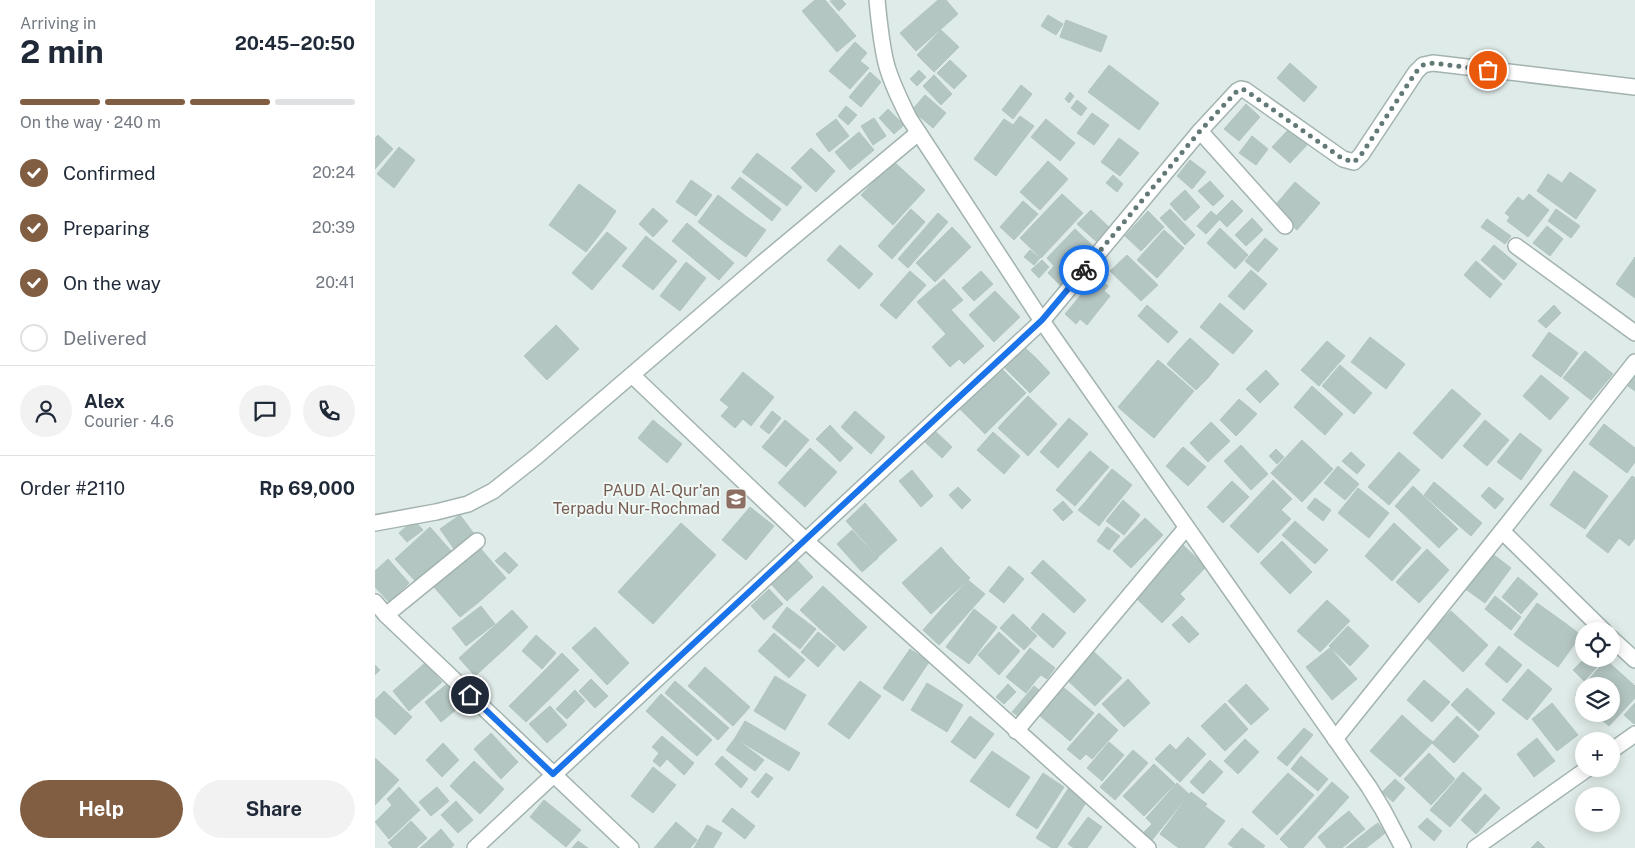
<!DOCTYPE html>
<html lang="en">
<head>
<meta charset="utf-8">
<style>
  :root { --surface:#fff; --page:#f2f2f3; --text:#1f2937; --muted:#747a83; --line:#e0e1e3; --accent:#815e42 }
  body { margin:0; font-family:"Public Sans",sans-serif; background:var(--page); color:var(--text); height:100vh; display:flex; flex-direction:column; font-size:19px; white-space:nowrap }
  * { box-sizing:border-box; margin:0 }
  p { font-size:16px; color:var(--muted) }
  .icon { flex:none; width:28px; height:28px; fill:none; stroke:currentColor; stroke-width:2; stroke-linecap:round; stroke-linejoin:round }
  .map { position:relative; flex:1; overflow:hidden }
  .panel { display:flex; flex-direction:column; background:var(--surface); width:375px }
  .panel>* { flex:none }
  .tools { position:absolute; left:1200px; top:622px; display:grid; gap:10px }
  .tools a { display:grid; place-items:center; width:45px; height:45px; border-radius:50%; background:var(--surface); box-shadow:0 2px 12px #0003; font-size:25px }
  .pin { position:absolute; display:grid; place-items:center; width:42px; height:42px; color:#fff; margin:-21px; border:2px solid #fff; border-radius:50%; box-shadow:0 1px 5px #0007 }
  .courier { position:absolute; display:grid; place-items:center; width:50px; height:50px; margin:-25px; border:4px solid #1a73e8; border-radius:50%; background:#fff; color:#222; box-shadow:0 1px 6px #0007 }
  .overview em { font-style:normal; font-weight:700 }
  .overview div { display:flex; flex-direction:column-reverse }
  .overview { display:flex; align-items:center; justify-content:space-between; height:85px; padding:0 20px }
  h1 { font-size:32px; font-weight:700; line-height:38px }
  .bar { display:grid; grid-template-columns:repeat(4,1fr); gap:8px 5px; align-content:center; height:60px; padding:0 20px }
  .bar i { height:6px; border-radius:4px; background:var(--line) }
  .bar .active { background:var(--accent) }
  .bar p { grid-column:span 4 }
  .line { display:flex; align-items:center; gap:12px; padding:0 20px; border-top:1px solid var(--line) }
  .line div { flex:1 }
  .round { display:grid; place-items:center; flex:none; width:52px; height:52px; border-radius:26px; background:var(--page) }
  ol { padding:0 20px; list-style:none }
  li { display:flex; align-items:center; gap:15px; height:55px }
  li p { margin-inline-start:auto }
  li .icon { padding:5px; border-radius:50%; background:var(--accent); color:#fff; stroke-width:4 }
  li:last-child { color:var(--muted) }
  li i { width:28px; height:28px; border:2px solid var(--line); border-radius:50% }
  .cta { display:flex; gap:10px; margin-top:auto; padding:10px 20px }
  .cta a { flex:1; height:58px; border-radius:30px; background:var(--accent); color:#fff; font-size:20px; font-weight:700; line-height:58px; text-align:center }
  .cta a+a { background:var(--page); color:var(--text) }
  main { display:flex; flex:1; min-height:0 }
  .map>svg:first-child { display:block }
  .building { fill:#b4c6c2; stroke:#b1c5c1 }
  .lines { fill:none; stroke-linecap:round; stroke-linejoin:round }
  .minor-casing { stroke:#a2b3b0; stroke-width:18 }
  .tertiary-casing { stroke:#a2b3b0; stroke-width:18 }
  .minor { stroke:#fff; stroke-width:15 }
  .tertiary { stroke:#fff; stroke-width:15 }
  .done { stroke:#627977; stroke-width:5; stroke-dasharray:0 9 }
  .route { stroke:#1a73e8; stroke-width:6 }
  .labels { text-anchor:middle; stroke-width:4; stroke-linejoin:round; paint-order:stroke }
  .education-label { font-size:16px; fill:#785e54; stroke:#eff8f5; text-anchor:end }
</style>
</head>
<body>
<main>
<section class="panel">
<div class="overview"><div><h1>2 min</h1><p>Arriving in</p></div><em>20:45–20:50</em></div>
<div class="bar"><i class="active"></i><i class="active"></i><i class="active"></i><i></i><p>On the way · 240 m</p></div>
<ol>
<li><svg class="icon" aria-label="check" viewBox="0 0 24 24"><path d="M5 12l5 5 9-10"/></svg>Confirmed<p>20:24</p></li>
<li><svg class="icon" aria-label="check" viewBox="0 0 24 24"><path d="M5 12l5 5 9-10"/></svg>Preparing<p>20:39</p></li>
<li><svg class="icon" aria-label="check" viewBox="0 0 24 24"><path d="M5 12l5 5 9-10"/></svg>On the way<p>20:41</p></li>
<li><i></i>Delivered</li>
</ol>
<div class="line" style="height:90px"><a class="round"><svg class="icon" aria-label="person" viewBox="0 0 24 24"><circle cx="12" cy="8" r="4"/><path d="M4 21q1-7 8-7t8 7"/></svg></a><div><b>Alex</b><p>Courier · 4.6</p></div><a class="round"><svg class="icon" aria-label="chat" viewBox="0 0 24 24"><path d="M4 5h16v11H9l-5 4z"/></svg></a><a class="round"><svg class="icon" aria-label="phone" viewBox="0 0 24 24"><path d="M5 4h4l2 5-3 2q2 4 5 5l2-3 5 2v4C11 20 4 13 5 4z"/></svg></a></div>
<div class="line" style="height:65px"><div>Order #2110</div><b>Rp 69,000</b></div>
<div class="cta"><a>Help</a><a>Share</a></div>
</section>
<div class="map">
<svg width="1260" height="848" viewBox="0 0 1260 848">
  <rect width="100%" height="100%" fill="#dfebe8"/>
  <g class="building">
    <path d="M440,0H450L481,36L462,52L427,11Z"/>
    <path d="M467,0L471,4L464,11L455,1Z"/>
    <path d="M563,0H571L583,14L541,51L525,33Z"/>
    <path d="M673,15L688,24L681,35L666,26Z"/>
    <path d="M691,20L732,36L726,52L685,37Z"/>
    <path d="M566,30L584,47L559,72L542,55Z"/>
    <path d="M480,42L492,53L485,61L494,68L475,89L454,71Z"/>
    <path d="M575,60L592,76L579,89L562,73Z"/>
    <path d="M915,63L942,87L929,102L902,78Z"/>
    <path d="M734,65L768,91L748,118L713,92Z"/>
    <path d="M544,70L551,77L542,86L535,79Z"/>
    <path d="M495,72L506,82L486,107L474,97Z"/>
    <path d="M559,75L577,94L566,105L548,86Z"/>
    <path d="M646,85L657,94L638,119L627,110Z"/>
    <path d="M768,91L784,103L764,130L748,118Z"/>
    <path d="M695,92L699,96L694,103L690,99Z"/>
    <path d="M550,95L571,113L558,128L537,110Z"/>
    <path d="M702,100L712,108L706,116L696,108Z"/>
    <path d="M871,104L885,117L864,141L849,129Z"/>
    <path d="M471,106L482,115L473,125L463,116Z"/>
    <path d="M513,109L529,125L519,134L504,118Z"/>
    <path d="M717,113L734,125L719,145L702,133Z"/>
    <path d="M645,116L659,126L621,176L599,159L629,119L638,125Z"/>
    <path d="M499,118L511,136L498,145L486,126Z"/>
    <path d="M461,119L474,136L454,152L441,134Z"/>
    <path d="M671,119L700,143L685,161L656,137Z"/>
    <path d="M914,129L932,145L915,163L897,147Z"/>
    <path d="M484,132L499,150L475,170L460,152Z"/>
    <path d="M3,135L18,149L0,169V138Z"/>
    <path d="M877,136L893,149L881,165L864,153Z"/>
    <path d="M744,138L764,153L745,176L726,162Z"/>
    <path d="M24,147L40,160L19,188L2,174Z"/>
    <path d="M436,148L449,160L429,181L416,168Z"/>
    <path d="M382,153L427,187L412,206L367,172Z"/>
    <path d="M449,160L460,171L441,192L429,181Z"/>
    <path d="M815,160L831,172L817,189L802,176Z"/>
    <path d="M518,161L550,190L518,225L486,195Z"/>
    <path d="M673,161L693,179L665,210L645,192Z"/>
    <path d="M1195,172L1221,190L1201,219L1162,191L1173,174L1187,183Z"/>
    <path d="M738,175L748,184L742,192L731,183Z"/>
    <path d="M365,177L406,209L397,221L356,188Z"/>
    <path d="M316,180L337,195L321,216L301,202Z"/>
    <path d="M835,181L849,196L838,206L823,191Z"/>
    <path d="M920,182L945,203L922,230L897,209Z"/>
    <path d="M204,184L241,211L231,226L193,199Z"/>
    <path d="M810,190L825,207L810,221L795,204Z"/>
    <path d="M687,194L708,213L666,258L645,238Z"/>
    <path d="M1154,194L1174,210L1153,237L1132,221L1135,217L1130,213L1143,197L1148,201Z"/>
    <path d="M343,195L372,217L352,244L323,222Z"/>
    <path d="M193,199L231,226L211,252L174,225Z"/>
    <path d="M857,200L868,211L852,227L841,216Z"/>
    <path d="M648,201L663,214L639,240L625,227Z"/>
    <path d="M278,208L293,221L278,237L264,224Z"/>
    <path d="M536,209L550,222L517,259L503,246Z"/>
    <path d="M795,209L820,235L810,245L785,218Z"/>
    <path d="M1181,209L1205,226L1196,238L1173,221Z"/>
    <path d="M716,210L737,230L724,244L702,224Z"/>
    <path d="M773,211L789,227L766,251L750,236Z"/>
    <path d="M836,211L845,219L831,234L822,226Z"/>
    <path d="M563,213L573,222L533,268L523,259Z"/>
    <path d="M372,217L391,230L371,257L352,244Z"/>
    <path d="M877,218L888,230L871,246L860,235Z"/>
    <path d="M1112,219L1136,236L1130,244L1106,227Z"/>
    <path d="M312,223L324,233L309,251L297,241Z"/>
    <path d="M1172,226L1188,239L1175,256L1158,243Z"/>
    <path d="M577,227L596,247L560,282L541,263Z"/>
    <path d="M845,228L873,255L860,269L832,243Z"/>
    <path d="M700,229L720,248L685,285L673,273L679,266L672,258Z"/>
    <path d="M789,230L809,248L782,278L762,260Z"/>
    <path d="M232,232L252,248L246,255L226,239Z"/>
    <path d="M324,233L359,263L344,280L309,251Z"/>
    <path d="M271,236L302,261L278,290L247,266Z"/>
    <path d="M890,238L903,249L883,272L870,261Z"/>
    <path d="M226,239L246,255L217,290L197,273Z"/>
    <path d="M465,245L498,274L484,289L452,260Z"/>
    <path d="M1119,245L1142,264L1129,280L1106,260Z"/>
    <path d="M655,250L665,258L659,265L649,257Z"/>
    <path d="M752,255L783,285L766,301L735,271Z"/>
    <path d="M1260,257V298L1241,284Z"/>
    <path d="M667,260L674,267L664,278L656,270Z"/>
    <path d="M1101,261L1127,284L1115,298L1089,275Z"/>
    <path d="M311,262L331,278L305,311L285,296Z"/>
    <path d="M876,270L892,284L869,310L853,296Z"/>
    <path d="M535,271L551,285L521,319L505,305Z"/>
    <path d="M606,271L618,284L599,301L587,288Z"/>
    <path d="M721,277L733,286L729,291L735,296L712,325L705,319L701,324L690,314Z"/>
    <path d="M569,279L588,300L576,310L557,289Z"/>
    <path d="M557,289L609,346L589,364L584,359L575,367L557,347L571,334L542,302Z"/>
    <path d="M620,291L645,317L619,342L594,315Z"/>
    <path d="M845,303L878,331L858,354L825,327Z"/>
    <path d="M772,305L803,332L793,343L763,316Z"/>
    <path d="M1179,305L1186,313L1171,328L1163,321Z"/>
    <path d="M181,325L204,349L172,380L149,356Z"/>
    <path d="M1174,332L1203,353L1186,377L1157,356Z"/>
    <path d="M995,337L1030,364L1011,389L976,362Z"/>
    <path d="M815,338L844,364L833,378L803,351Z"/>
    <path d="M952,341L970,356L944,386L926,370Z"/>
    <path d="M647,345L662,359L641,379L627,365Z"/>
    <path d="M803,351L833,378L821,390L792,364Z"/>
    <path d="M1210,351L1238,374L1216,400L1188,378Z"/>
    <path d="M662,359L675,373L655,393L641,379Z"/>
    <path d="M783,360L802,376L761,423L743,407Z"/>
    <path d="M965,365L997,393L979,414L947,386Z"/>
    <path d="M625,367L651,393L635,409L609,383Z"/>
    <path d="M891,370L904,384L885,403L871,389Z"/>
    <path d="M368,372L399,397L376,426L368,419L360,428L346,416L354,407L345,400Z"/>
    <path d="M1166,375L1194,398L1175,420L1148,396Z"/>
    <path d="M802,376L819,391L779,438L761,423Z"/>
    <path d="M1260,377V391L1253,386Z"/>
    <path d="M609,383L635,409L610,434L584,408Z"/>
    <path d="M937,386L968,414L950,435L919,407Z"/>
    <path d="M1077,389L1106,414L1067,459L1038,433Z"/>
    <path d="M653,396L682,424L662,446L632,418Z"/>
    <path d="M864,399L882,414L861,436L845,420Z"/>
    <path d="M397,411L406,418L394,434L385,427Z"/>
    <path d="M480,411L510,437L496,454L466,427Z"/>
    <path d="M632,418L662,446L653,456L623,428Z"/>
    <path d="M694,418L713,434L683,468L665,452Z"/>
    <path d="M278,420L307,444L292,463L263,438Z"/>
    <path d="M410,420L434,440L411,467L387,447Z"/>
    <path d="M1110,420L1134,440L1112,466L1088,446Z"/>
    <path d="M836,422L855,441L833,462L815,443Z"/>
    <path d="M1229,424L1260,448V462L1252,473L1214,444Z"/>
    <path d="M455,425L466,437L453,450L441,439Z"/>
    <path d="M559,430L577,447L567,458L549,441Z"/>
    <path d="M618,432L645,456L629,474L602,450Z"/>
    <path d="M1145,433L1167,450L1146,480L1122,462Z"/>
    <path d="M466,437L478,448L465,462L453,450Z"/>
    <path d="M927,440L958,469L927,502L896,473Z"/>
    <path d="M866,445L893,474L876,490L849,461Z"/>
    <path d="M808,447L831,467L813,486L791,466Z"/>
    <path d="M435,448L462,472L430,507L403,483Z"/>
    <path d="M901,449L909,457L902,464L894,456Z"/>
    <path d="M715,451L734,467L700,506L681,490Z"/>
    <path d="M976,452L990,465L982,474L967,461Z"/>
    <path d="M1024,452L1045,470L1014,505L993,487Z"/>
    <path d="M963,466L984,484L970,500L949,483Z"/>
    <path d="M737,469L757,485L731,517L711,501Z"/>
    <path d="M537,470L558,496L546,507L524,481Z"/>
    <path d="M1199,471L1233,496L1210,529L1175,505Z"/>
    <path d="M1257,476L1260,478V538L1254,546L1244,538L1241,542L1219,525Z"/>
    <path d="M898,480L917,499L906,510L916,519L883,553L855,526Z"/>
    <path d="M857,481L874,497L848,523L832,507Z"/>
    <path d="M1059,482L1071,492L1060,505L1049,495Z"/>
    <path d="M1038,486L1083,529L1064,548L1020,506Z"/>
    <path d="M583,487L596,500L587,509L574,495Z"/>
    <path d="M1114,487L1129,499L1120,509L1106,496Z"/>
    <path d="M983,488L1014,513L994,538L963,513Z"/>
    <path d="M1071,492L1107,523L1096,536L1060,505Z"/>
    <path d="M940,498L956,510L948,521L932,508Z"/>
    <path d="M748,500L765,515L749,535L731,521Z"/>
    <path d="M688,501L698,512L688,521L678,510Z"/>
    <path d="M711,501L731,517L724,526L703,510Z"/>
    <path d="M490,503L522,540L503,557L471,521Z"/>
    <path d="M375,507L399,526L371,560L347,540Z"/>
    <path d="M85,515L100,535L79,549L65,529Z"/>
    <path d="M770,518L788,535L756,568L738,551Z"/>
    <path d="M39,520L48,530L32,542L24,533Z"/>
    <path d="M920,521L953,550L940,564L907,535Z"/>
    <path d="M306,523L341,555L278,624L243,592Z"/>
    <path d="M1019,523L1046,548L1030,566L1003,541Z"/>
    <path d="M1219,525L1241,542L1233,553L1211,536Z"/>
    <path d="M55,527L77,552L53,573L31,549Z"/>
    <path d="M732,527L745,536L734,550L722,541Z"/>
    <path d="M477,530L503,558L487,572L462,544Z"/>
    <path d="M907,541L937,572L915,594L885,563Z"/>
    <path d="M1003,541L1030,566L1017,581L990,556Z"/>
    <path d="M806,543L831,567L805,594L810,599L787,623L760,597L794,562L790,559Z"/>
    <path d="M566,547L580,563L542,599L527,583Z"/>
    <path d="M105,548L131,578L114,593L87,563Z"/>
    <path d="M31,549L53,573L42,583L20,559Z"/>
    <path d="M1052,549L1074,570L1058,588L1035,567Z"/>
    <path d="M130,552L143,565L134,574L120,561Z"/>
    <path d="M1115,552L1136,568L1110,603L1089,588Z"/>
    <path d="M420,558L438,577L412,601L395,583Z"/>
    <path d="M13,559L34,583L14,602L0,587V571Z"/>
    <path d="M668,560L711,600L699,613L656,573Z"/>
    <path d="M87,563L114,593L104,602L77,571Z"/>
    <path d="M580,563L595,578L556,614L542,599Z"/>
    <path d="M634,566L649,579L629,603L614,591Z"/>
    <path d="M1035,567L1058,588L1044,603L1021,582Z"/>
    <path d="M77,571L104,602L85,617L59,587Z"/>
    <path d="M1143,577L1163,594L1146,614L1127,597Z"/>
    <path d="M593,580L610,594L587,620L570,605Z"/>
    <path d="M448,586L464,601L441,625L425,610Z"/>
    <path d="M394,589L408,604L389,620L376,606Z"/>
    <path d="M1120,596L1146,617L1136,630L1110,609Z"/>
    <path d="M952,600L975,621L945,652L922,631Z"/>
    <path d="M464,601L480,616L457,640L441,625Z"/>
    <path d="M1162,603L1190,623L1166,655L1139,635Z"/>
    <path d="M570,605L587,620L564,645L548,630Z"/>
    <path d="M106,606L120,624L91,646L77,628Z"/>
    <path d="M412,607L441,629L425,649L397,627Z"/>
    <path d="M599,609L622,627L594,664L571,647Z"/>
    <path d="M137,610L153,627L132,647L116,629Z"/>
    <path d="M1076,611L1113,645L1088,672L1051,637Z"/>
    <path d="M668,613L691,633L678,648L656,628Z"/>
    <path d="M638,614L662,636L649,650L625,628Z"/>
    <path d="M480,616L492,627L469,651L457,640Z"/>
    <path d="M807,616L824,634L814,643L797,625Z"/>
    <path d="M1190,623L1206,635L1183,667L1166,655Z"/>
    <path d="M973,626L994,646L975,666L954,646Z"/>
    <path d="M220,627L254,663L232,685L197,648Z"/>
    <path d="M116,629L132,647L100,676L84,658Z"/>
    <path d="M443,632L461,646L443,667L426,652Z"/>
    <path d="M624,632L645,651L624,675L603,655Z"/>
    <path d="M399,633L430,660L414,678L383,651Z"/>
    <path d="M161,635L181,653L167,669L147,651Z"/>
    <path d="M1124,646L1147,665L1132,683L1110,664Z"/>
    <path d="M655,648L680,668L672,679L666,675L662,679L643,663Z"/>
    <path d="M955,648L982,679L957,700L931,667Z"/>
    <path d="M535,649L554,662L528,701L508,688Z"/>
    <path d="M717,650L747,678L720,706L690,678Z"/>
    <path d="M187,653L204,670L151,722L134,706Z"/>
    <path d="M1209,659H1214L1222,667L1209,681L1198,670Z"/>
    <path d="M1231,660L1260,686V698L1234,726L1220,714H1236V686H1209V703L1200,695Z"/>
    <path d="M50,663L67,682L34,711L18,691Z"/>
    <path d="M643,663L662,679L651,693L631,677Z"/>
    <path d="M0,665L5,670L0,675Z"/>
    <path d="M330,667L375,707L358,726L313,686Z"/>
    <path d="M1153,669L1177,689L1152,720L1127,700Z"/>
    <path d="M400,676L431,695L410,730L379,711Z"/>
    <path d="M216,679L233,696L220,708L204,691Z"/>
    <path d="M753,679L775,703L749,727L727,704Z"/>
    <path d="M1049,680L1075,702L1057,722L1032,700Z"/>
    <path d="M300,681L354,728L343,740L290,693Z"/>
    <path d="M485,681L506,696L474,739L453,724Z"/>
    <path d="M552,683L588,705L572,732L536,710Z"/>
    <path d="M72,684L88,704L66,722L50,702Z"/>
    <path d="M633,684L641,692L629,704L621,697Z"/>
    <path d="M871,684L894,709L876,725L853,701Z"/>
    <path d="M659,686L664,690L643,716L637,712Z"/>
    <path d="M688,687L719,713L695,741L664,715Z"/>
    <path d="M1092,688L1120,713L1104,731L1076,705Z"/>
    <path d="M200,690L210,701L192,719L181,709Z"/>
    <path d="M9,691L37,717L20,735L0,716V700Z"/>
    <path d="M286,694L316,721L301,738L271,711Z"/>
    <path d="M850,703L873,729L850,751L826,726Z"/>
    <path d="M1177,703L1203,735L1182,751L1157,719Z"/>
    <path d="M1260,703V723L1259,724L1249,715Z"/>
    <path d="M175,706L192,725L172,743L154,724Z"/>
    <path d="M724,713L743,730L717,759L711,754L705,760L692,749Z"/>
    <path d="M1027,715L1048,734L1016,769L995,751Z"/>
    <path d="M595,716L619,734L600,759L576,742Z"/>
    <path d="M1082,716L1104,736L1079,763L1057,743Z"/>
    <path d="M316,721L337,740L322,756L301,738Z"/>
    <path d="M370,721L425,753L414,771L360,738Z"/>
    <path d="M929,728L938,735L912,766L902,758Z"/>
    <path d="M116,733L143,762L126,779L99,749Z"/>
    <path d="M1048,734L1058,742L1025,777L1016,769Z"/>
    <path d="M287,736L319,763L309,775L292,759L285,767L278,761L284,753L277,747Z"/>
    <path d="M813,737L831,754L805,782L780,759L795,744L801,750Z"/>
    <path d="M360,738L389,760L380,771L351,750Z"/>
    <path d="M1162,738L1180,761L1159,777L1142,754Z"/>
    <path d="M870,739L884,752L863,774L849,761Z"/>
    <path d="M734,742L749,755L727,781L712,768Z"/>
    <path d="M68,743L84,760L67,777L51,760Z"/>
    <path d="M758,750L773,763L740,800L725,787Z"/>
    <path d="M617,751L655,777L634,808L595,781Z"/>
    <path d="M1054,753L1080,779L1056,805L1029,779Z"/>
    <path d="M347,756L373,779L366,788L340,764Z"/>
    <path d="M926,756L953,779L943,791L916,769Z"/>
    <path d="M0,758L24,780L0,805Z"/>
    <path d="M835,760L848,772L828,794L815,782Z"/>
    <path d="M99,761L129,789L115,804L85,775Z"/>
    <path d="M779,764L800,784L769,816L748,796Z"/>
    <path d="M278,767L301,785L278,813L256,796Z"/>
    <path d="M1088,772L1107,789L1075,827L1055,810Z"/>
    <path d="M391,773L398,778L383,798L376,792Z"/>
    <path d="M668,773L689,787L662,829L641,815Z"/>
    <path d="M913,773L939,795L924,812L898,789Z"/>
    <path d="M85,775L115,804L105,814L75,786Z"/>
    <path d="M1020,779L1030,788L1018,802L1007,792Z"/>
    <path d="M957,782L974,797L928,848H914L905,839Z"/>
    <path d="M802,783L814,794L777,840L768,833L777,824L771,818Z"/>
    <path d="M695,786L714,798L682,848H677L661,838Z"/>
    <path d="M24,787L45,810L14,839L0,822L17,805L12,799Z"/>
    <path d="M62,787L74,801L56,816L44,802Z"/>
    <path d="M898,789L924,812L902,835L877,812Z"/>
    <path d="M816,792L832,804L801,846L785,834Z"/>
    <path d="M1110,794L1125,808L1101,834L1086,820Z"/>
    <path d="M169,800L206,830L191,847L155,817Z"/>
    <path d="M81,801L98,820L83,833L66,815Z"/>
    <path d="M831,807L850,821L829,848H804L801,846Z"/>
    <path d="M357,808L380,826L370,839L347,821Z"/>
    <path d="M974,811L990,829L980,837L964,819Z"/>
    <path d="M713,817L727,827L712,848H699L693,844Z"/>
    <path d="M1052,818L1067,831L1059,841L1043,827Z"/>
    <path d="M964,819L980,837L967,848H952L943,837Z"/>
    <path d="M36,821L52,838L41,848H18L13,843Z"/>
    <path d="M301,822L322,840L315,848H279Z"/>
    <path d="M1003,823L1010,833L1004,838L996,828Z"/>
    <path d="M332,825L347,833L338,848H319Z"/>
    <path d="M867,828L890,846L888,848H859L853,844Z"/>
    <path d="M996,828L1004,838L991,848H971Z"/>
    <path d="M66,829L79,845L76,848H55L51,843Z"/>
    <path d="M203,841L213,848H197Z"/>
    <path d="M1163,841L1170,848H1156Z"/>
    <path d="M51,843L55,848H45Z"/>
  </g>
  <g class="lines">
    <g class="minor-casing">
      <g id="minor">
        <path d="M825,131L910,226"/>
        <path d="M1141,246L1260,333"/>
        <path d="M258,376L430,540L773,848"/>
        <path d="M0,523L61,512L93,504L118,491L161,457L386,264L543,133"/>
        <path d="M1127,531L1229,631"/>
        <path d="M0,602L11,615L256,848"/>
        <path d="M11,615L102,541"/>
        <path d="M1236,638L1260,660"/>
        <path d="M641,731L811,528"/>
        <path d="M960,739L1127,531L1260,362"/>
        <path d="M1236,751L1260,734"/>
        <path d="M100,848L667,321L825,131L862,91L866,89L870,90L968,159L979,162L986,155L1041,72L1048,65L1058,63L1260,87"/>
        <path d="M1100,848L1212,769"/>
      </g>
    </g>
    <g class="tertiary-casing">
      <path id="tertiary" d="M502,0C504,21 506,42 511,63C516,82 525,100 534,118L667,321L994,787L1008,810L1028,848"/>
    </g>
    <use href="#minor" class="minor"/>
    <use href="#tertiary" class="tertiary"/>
  </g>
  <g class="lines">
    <path class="done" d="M709,270L825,131L862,91L866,89L870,90L968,159L979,162L986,155L1041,72L1048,65L1058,63L1113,70"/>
    <path class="route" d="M95,695L178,774L667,320L709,270"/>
  </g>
  <defs>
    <g id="school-square" transform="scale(1.125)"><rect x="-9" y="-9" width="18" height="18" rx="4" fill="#8d6e63" stroke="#eff8f5"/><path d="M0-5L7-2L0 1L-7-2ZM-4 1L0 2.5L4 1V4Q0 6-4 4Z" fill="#fff"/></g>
  </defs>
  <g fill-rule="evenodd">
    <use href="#school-square" x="361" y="499"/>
  </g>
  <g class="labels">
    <g class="education-label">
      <text x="345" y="496">PAUD Al-Qur'an<tspan x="345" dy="18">Terpadu Nur-Rochmad</tspan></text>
    </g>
  </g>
</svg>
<div class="tools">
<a><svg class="icon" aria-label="locate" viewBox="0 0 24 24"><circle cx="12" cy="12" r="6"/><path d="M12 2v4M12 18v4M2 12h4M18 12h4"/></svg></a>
<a><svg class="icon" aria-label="layers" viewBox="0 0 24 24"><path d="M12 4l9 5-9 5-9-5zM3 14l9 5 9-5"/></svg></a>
<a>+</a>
<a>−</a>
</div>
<div class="pin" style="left:1113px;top:70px;background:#ea580c"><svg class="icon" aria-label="bag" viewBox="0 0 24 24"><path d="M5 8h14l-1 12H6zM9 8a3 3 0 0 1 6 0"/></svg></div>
<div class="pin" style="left:95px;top:695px;background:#1f2937"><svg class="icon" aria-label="home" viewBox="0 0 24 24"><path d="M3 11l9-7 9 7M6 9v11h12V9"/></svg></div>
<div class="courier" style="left:709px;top:270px"><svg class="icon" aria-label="bike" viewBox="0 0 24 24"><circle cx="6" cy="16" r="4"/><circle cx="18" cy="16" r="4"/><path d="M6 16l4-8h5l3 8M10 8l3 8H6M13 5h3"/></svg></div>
</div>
</main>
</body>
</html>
